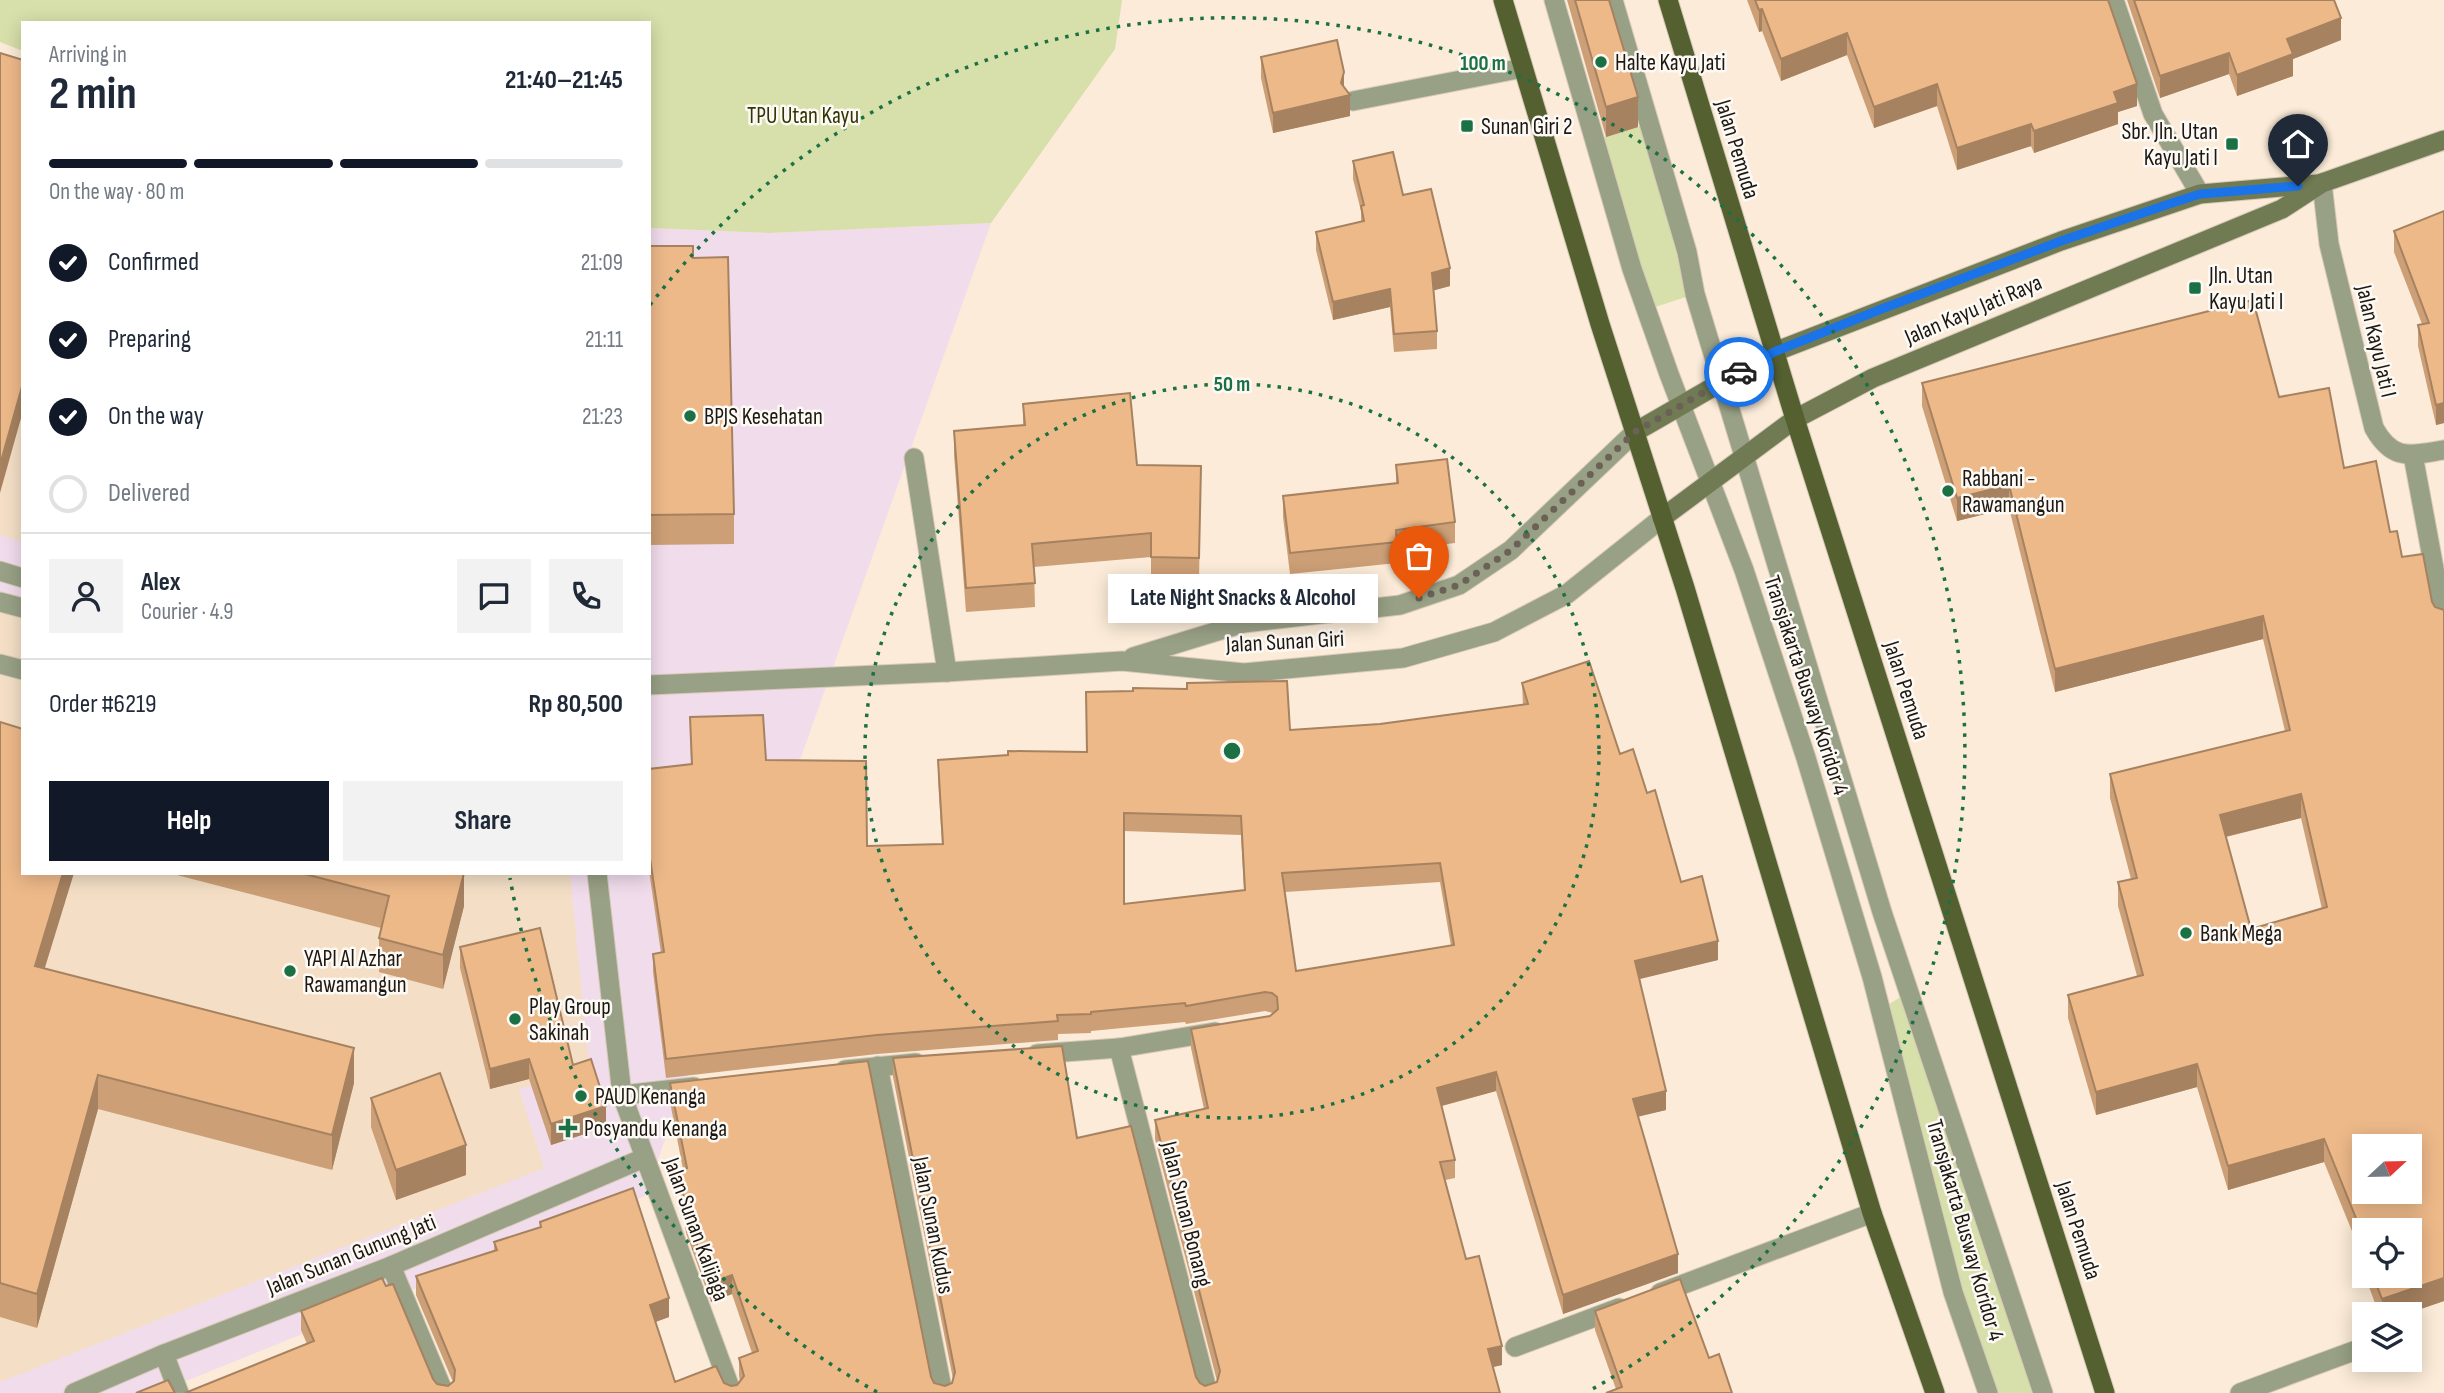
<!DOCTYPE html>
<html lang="en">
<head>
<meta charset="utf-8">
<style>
  :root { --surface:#fff; --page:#f2f2f3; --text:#1f2937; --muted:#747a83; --line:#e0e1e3; --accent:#111827 }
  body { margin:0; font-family:"Sofia Sans Condensed",sans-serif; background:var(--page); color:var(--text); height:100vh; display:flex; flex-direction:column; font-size:26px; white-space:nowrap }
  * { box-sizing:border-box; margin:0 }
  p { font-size:23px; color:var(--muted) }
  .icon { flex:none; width:38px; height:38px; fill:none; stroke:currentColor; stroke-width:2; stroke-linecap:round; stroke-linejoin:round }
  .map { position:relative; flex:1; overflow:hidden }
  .side { position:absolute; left:21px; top:21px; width:630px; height:854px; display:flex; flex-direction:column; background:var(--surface); border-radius:0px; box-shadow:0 4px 18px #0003 }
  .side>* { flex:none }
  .needle { width:46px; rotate:68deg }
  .controls { position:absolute; left:2352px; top:1134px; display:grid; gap:14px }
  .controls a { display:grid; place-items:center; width:70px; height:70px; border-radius:0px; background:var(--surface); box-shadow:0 4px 18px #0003; font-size:35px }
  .pin { position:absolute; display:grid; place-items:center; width:60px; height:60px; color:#fff; margin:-72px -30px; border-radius:50% 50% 50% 0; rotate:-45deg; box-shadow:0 0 7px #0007 }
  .pin .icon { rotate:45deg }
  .courier { position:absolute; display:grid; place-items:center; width:70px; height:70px; margin:-35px; border:5px solid #1a73e8; border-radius:50%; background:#fff; color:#222; box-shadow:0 2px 9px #0007 }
  .bubble { position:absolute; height:49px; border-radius:0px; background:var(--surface); box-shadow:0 4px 18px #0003; font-size:23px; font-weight:700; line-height:49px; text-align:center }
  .head em { font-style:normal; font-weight:700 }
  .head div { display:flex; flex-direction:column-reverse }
  .head { display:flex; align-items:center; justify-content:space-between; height:119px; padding:0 28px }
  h1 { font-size:46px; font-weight:700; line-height:52px }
  .bar { display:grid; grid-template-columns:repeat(4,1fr); gap:10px 7px; align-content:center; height:84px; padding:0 28px }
  .bar i { height:9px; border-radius:5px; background:var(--line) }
  .bar .active { background:var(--accent) }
  .bar p { grid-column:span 4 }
  .line { display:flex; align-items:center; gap:18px; padding:0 28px; border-top:2px solid var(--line) }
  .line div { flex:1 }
  .round { display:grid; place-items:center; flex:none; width:74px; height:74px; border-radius:0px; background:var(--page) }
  ol { padding:0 28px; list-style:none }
  li { display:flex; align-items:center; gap:21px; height:77px }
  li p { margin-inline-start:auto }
  li .icon { padding:7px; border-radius:50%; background:var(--accent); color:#fff; stroke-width:4 }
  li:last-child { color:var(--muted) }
  li i { width:38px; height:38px; border:4px solid var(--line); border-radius:50% }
  .action { display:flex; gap:14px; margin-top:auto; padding:14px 28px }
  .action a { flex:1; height:80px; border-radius:0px; background:var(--accent); color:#fff; font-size:28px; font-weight:700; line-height:80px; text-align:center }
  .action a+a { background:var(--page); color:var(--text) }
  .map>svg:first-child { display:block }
  .commercial { fill:#f1dcec }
  .built { fill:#f4dfc6 }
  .green { fill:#d7dfaa }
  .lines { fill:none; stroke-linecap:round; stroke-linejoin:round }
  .service-casing { stroke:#d7c9b8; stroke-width:21 }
  .minor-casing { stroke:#d7c9b8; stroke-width:21 }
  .tertiary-casing { stroke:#d7c9b8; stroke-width:21 }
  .secondary-casing { stroke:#d7c9b8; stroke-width:21 }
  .primary-casing { stroke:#d7c9b8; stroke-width:21 }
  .service { stroke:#98a085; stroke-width:19 }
  .minor { stroke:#98a085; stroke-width:19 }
  .tertiary { stroke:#98a085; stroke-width:19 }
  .secondary { stroke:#707b53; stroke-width:19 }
  .primary { stroke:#54602f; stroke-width:19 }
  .wall { fill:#cc9f76; fill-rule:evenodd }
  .shaded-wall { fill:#a68260 }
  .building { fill:#edb989; stroke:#a68260; stroke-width:2; fill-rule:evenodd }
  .done { stroke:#6b6157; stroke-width:7; stroke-dasharray:0 12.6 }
  .route { stroke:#1a73e8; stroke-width:9 }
  .ring { fill:none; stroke:#1c7144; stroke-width:3.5; stroke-dasharray:3.5 7 }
  .poi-dot { fill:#1c7144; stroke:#fdfaf6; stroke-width:2.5 }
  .labels { text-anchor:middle; stroke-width:5; stroke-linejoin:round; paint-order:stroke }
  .poi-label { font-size:23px; fill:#1d1711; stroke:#fdfaf6; text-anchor:start }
  .park-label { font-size:23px; fill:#313602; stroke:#fdfaf6 }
  .street-label { font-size:23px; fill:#1d1711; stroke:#fdfaf6 }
  .centre { fill:#1c7144; stroke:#fdfaf6; stroke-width:3.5 }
  .ring-label { font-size:21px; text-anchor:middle; font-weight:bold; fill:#1c7144; stroke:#fdfaf6; stroke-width:5; stroke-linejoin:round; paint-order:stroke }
</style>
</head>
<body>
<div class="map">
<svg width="2444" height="1393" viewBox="0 0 2444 1393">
  <rect width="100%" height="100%" fill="#fbebd8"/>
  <path class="commercial" d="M0,63L23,71V873H649V228L770,233L991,223L645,1196L156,1393H0Z"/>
  <g class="built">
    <path d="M0,61L23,69V542L0,535Z"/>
    <path d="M0,597L23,603V873H570L589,1068L519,1089L544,1168L0,1382Z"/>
  </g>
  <g class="green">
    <path d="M0,0H1122L1115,49L991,223L770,233L649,228V23H23V51L0,42Z"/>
    <path d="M1648,124L1695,294L1646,310L1595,140Z"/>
    <path d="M1909,992L2042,1393H1986L1881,1009Z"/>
  </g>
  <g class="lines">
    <g class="service-casing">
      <g id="service">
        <path d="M1554,0L1632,269L1669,374L1744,570L1806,758L1872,977L1953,1292L1988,1393"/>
        <path d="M1613,0L1687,252L1695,294L1882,912L2043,1393"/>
        <path d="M1353,101L1523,68"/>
        <path d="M914,458L947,672"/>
        <path d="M0,664L23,670"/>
        <path d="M2240,1393L2359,1349"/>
      </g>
    </g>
    <g class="minor-casing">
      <g id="minor">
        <path d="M2114,0L2153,114L2200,194"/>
        <path d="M2322,183L2329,244L2374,428C2393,462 2410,455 2444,450"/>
        <path d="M2413,455L2444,622"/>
        <path d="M597,873L622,1095L732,1393"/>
        <path d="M1119,1048L1208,1393"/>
        <path d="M1037,1054L1119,1048L1215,1032"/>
        <path d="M878,1066L943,1393"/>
        <path d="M845,1070L916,1063"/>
        <path d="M622,1095L694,1087"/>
        <path d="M391,1266L444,1393"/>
        <path d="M1660,1293L1872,1213"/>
        <path d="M1515,1347L1619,1308"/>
        <path d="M164,1354L179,1393"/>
        <path d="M74,1393L164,1354L391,1266L644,1158"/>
      </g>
    </g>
    <g class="tertiary-casing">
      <g id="tertiary">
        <path d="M0,571L23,578"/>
        <path d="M0,602L23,608"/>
        <path d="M1133,657L1244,623L1400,605L1459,585L1511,550L1635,432"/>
        <path d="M649,685L947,672L1122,661L1244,673L1403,658L1494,632L1567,594L1662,518"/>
      </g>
    </g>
    <g class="secondary-casing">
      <g id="secondary">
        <path d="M1635,432L1774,352L2061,241L2200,194L2318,184"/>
        <path d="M1662,518L1795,419L1873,378L2282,209L2322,183L2444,140"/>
      </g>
    </g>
    <g class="primary-casing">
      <g id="primary">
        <path d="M1503,0L1600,324L1685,588L1872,1213L1935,1393"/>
        <path d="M1668,0L1795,419L2105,1393"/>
      </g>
    </g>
    <use href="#service" class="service"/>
    <use href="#minor" class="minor"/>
    <use href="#tertiary" class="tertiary"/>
    <use href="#secondary" class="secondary"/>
    <use href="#primary" class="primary"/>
  </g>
  <g class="wall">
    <path d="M1567,0H1609L1638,127L1606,137Z"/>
    <path d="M1747,0H2108L2137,106L2118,112V124L2034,153L2031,146L1957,170L1937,106L1874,128L1847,55L1781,81L1762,31L1759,32Z"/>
    <path d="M2127,0H2334L2341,40L2293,59V76L2237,96L2229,74L2160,98Z"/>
    <path d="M1261,57L1344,88L1350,116L1273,133L1261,78Z"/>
    <path d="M1353,161L1403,195L1450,286L1433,290L1437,331V349L1394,352L1390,307L1333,320L1316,250V232L1361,221V211L1353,179Z"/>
    <path d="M2444,211V423L2436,425L2418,346V325L2422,324L2394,252V231Z"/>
    <path d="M649,225L650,246L693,258L734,514V544L649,545Z"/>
    <path d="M1922,383L2279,397L2344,468L2390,532L2402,557L2435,607L2444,610V1301L2406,1314H2379L2365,1276H2410L2364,1230V1273L2362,1267V1256L2324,1162L2228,1190L2197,1087L2096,1115L2068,1018V995L2137,976L2118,906V882L2131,879L2110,798V774L2285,731L2263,639L2055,692L2009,508L1957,521L1922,406ZM2301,818L2322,909L2251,929L2226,837Z"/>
    <path d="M1023,404L1137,465L1201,466L1199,582L1151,581V557L1034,567L1035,607L966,612L954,455V431L1023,426Z"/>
    <path d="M1396,465L1455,522V543L1397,550V563L1290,574L1283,517V496L1396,484Z"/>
    <path d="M1522,683L1620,754L1647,793L1681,882L1718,960L1640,979L1666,1110L1638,1116L1678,1273L1563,1314L1496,1091L1442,1106L1455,1160V1178L1445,1180L1466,1259L1502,1365L1493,1367L1500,1393H185L307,1344L301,1330V1311L386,1286L433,1379L437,1384L448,1386L453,1382L416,1295V1276L494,1251V1242L540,1227V1222L669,1317L655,1322L675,1382L724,1383L731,1386L737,1385L740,1381L739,1376V1358L752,1353L732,1294L711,1302L686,1233L680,1189V1170L683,1169L670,1102V1083L931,1377L934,1383L945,1386L952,1383L953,1379L893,1077V1058L1077,1138L1196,1377L1200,1383L1205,1386L1217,1382V1381L1155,1139V1120L1204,1109L1191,1048V1029L1270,1016L1273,1013L1265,1011L1186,1024L1185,1022L1091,1031V1033L1058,1034V1040L877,1054L666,1078L653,972V954L661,953L649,871V769L691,764L690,717L766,760L867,846L942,844L938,779V760L1087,752L1086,692L1290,730L1380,724L1523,705ZM1124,831L1241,835L1244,890L1124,904ZM1440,882L1451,946L1296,971L1285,892Z"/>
    <path d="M0,722L45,968L354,1083L332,1170L98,1109L37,1328L0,1317Z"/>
    <path d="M169,873H464V906L443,989L379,972V938L381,928Z"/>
    <path d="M460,947L573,1065L606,1127L551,1145L529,1079L490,1089L460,968Z"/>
    <path d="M371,1098L466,1175L396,1200L371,1127Z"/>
    <path d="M1595,1311L1709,1358L1616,1389L1595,1330Z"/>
  </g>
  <g class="shaded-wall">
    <path d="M1762,9V31L1759,32V10Z"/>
    <path d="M2341,18V40L2293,59V76L2237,96V75L2287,39Z"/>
    <path d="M1847,33V55L1781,81V59Z"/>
    <path d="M2229,53V74L2160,98V76Z"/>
    <path d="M1344,72V93L1350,95V116L1273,133V113L1341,83Z"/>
    <path d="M1937,84V106L1874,128V107Z"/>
    <path d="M2137,84V106L2118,112V124L2034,153V131L2114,92Z"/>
    <path d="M1638,97V127L1606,137V107Z"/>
    <path d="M2031,124V146L1957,170V148Z"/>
    <path d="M1450,268V286L1432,291V273Z"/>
    <path d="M1390,289V307L1333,320V302Z"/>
    <path d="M23,383V411L0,493V465Z"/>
    <path d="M2444,403V423L2436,425V405Z"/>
    <path d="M2009,485V508L1957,521V498Z"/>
    <path d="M2263,616V639L2055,692V669Z"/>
    <path d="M2301,794V818L2220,838V815Z"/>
    <path d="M63,873H74L35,1000V966Z"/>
    <path d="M464,873V906L443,989V955Z"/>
    <path d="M1718,941V960L1635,980V961Z"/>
    <path d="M354,1048V1083L332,1170V1135Z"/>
    <path d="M529,1059V1079L490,1089V1069Z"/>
    <path d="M2197,1064V1087L2096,1115V1092Z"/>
    <path d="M1496,1072V1091L1437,1107V1088Z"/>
    <path d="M98,1075V1109L37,1328V1294Z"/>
    <path d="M1666,1091V1110L1633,1118V1099Z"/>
    <path d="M606,1106V1127L551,1145V1124Z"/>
    <path d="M2324,1139V1162L2228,1190V1166Z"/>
    <path d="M466,1145V1175L396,1200V1170Z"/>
    <path d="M1678,1254V1273L1563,1314V1295Z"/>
    <path d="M732,1275V1294L711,1302V1283Z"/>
    <path d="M2444,1278V1301L2406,1314H2382V1299Z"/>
    <path d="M669,1298V1317L650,1324V1305Z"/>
    <path d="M1502,1346V1365L1488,1368V1349Z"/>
  </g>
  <g class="building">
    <path d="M1575,0H1609L1638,97L1606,107Z"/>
    <path d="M1755,0H2108L2137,84L2114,92L2118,103L2034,131L2031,124L1957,148L1937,84L1874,107L1847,33L1781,59L1762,9L1759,10Z"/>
    <path d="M2134,0H2334L2341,18L2287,39L2293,54L2237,75L2229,53L2160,76Z"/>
    <path d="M1337,40L1344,72L1341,83L1350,95L1273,113L1261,57Z"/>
    <path d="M0,53L23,60V383L0,465Z"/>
    <path d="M1393,152L1403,195L1431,189L1450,268L1432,273L1437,331L1394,334L1390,289L1333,302L1316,232L1364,221L1361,206L1364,205L1353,161Z"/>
    <path d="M2444,211V403L2436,405L2418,325L2429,323L2394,231Z"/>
    <path d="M649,225L650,246H693V258L728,257L734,514L649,515Z"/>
    <path d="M2253,300L2279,397L2329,388L2344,468L2376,461L2390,532L2397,531L2402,557L2423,554L2432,602L2435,607L2444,610V1278L2382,1299L2373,1276H2410V1230H2364V1238L2324,1139L2228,1166L2197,1064L2096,1092L2068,995L2143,975L2118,882L2137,878L2110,774L2290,730L2263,616L2055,669L2009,485L1957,498L1922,383ZM2301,794L2327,907L2251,929L2220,815ZM2364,1146H2410V1192H2364Z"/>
    <path d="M1130,393L1137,465L1201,466L1199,558L1151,557V533L1032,544L1035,583L966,588L954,431L1025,425L1023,404Z"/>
    <path d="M1447,459L1455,522L1396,530L1397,542L1290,553L1283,496L1398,483L1396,465Z"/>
    <path d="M1589,661L1620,754L1633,749L1647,793L1655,790L1681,882L1702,876L1718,941L1635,961L1666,1091L1633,1099L1678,1254L1563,1295L1496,1072L1437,1088L1455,1160L1440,1162L1466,1259L1479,1256L1502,1346L1488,1349L1500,1393H185L314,1341L301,1311L382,1278L386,1286L393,1284L433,1379L437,1384L448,1386L454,1381L455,1370L416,1276L497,1250L494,1242L541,1227L540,1222L633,1188L669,1298L650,1305L675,1382L716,1366L724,1383L731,1386L737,1385L744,1376L739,1358L758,1351L732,1275L711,1283L686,1214L680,1170L687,1168L670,1083L868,1061L931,1377L934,1383L945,1386L952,1383L955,1372L893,1058L1062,1046L1077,1138L1131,1126L1196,1377L1200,1383L1205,1386L1217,1382L1220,1371L1155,1120L1208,1108L1191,1029L1270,1016L1278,1009L1277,997L1272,993L1265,992L1186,1006L1185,1003L1091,1012V1014L1057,1015L1058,1021L877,1035L666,1059L653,954L664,952L649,852V769L692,764L690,717L763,715L766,760L866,761L867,846L943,844L938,760L1008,755V751L1087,752L1086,692L1133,691V688L1187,689V683L1287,681L1290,730L1380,724L1528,704L1522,683ZM1124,813L1241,816L1245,890L1124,904ZM1440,863L1454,945L1296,971L1282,873Z"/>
    <path d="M0,722L23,729V873H63L35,966L354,1048L332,1135L98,1075L37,1294L0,1283Z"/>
    <path d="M301,873H464L443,955L379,938L389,896Z"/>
    <path d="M540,928L573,1065L591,1059L606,1106L551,1124L529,1059L490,1069L460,947Z"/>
    <path d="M440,1073L466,1145L396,1170L371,1098Z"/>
    <path d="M1680,1279L1709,1358L1719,1354L1732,1393H1606L1622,1387L1595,1311Z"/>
    <path d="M168,1380L175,1393H136Z"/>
  </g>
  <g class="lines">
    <path class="done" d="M1419,598L1459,585L1511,550L1635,432L1739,372"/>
    <path class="route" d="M1739,372L1774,352L1879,310L2061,241L2169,204L2200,194L2298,186"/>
  </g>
  <g class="ring">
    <circle cx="1232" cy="751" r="367"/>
    <path d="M877 1392A733 733 0 0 1 510 878M650 305A733 733 0 1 1 1587 1392"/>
  </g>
  <g class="poi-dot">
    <circle cx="1601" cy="62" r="7"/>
    <rect x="1460" y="119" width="14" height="14" rx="3.5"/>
    <rect x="2225" y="137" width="14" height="14" rx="3.5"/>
    <rect x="2188" y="281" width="14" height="14" rx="3.5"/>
    <circle cx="690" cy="416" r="7"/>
    <circle cx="1948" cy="491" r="7"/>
    <circle cx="2186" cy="933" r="7"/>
    <circle cx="290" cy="971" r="7"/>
    <circle cx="515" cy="1019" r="7"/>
    <circle cx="581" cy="1096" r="7"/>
    <path d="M564.5 1117.5h7v7h7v7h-7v7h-7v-7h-7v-7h7z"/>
  </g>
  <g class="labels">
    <g class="poi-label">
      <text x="1615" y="70">Halte Kayu Jati</text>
      <text x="1481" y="134">Sunan Giri 2</text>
      <text x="2218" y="139" text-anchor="end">Sbr. Jln. Utan<tspan x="2218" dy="26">Kayu Jati I</tspan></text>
      <text x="2209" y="283">Jln. Utan<tspan x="2209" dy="26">Kayu Jati I</tspan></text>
      <text x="704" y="424">BPJS Kesehatan</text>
      <text x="1962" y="486">Rabbani -<tspan x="1962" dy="26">Rawamangun</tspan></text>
      <text x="2200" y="941">Bank Mega</text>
      <text x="304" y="966">YAPI Al Azhar<tspan x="304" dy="26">Rawamangun</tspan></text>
      <text x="529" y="1014">Play Group<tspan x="529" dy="26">Sakinah</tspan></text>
      <text x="595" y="1104">PAUD Kenanga</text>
      <text x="584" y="1136">Posyandu Kenanga</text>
    </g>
    <g class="park-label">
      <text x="803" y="123">TPU Utan Kayu</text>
    </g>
    <g class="street-label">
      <text transform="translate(1738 149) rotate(73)" y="8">Jalan Pemuda</text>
      <text transform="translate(1973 309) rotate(-23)" y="8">Jalan Kayu Jati Raya</text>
      <text transform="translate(2377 341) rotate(77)" y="8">Jalan Kayu Jati I</text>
      <text transform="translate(1285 641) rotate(-3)" y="8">Jalan Sunan Giri</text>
      <text transform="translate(1807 685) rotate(72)" y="8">Transjakarta Busway Koridor 4</text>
      <text transform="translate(1907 690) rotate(72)" y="8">Jalan Pemuda</text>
      <text transform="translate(1187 1214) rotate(76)" y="8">Jalan Sunan Bonang</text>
      <text transform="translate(934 1225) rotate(79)" y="8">Jalan Sunan Kudus</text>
      <text transform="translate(697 1229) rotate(70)" y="8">Jalan Sunan Kalijaga</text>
      <text transform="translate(1966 1230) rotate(74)" y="8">Transjakarta Busway Koridor 4</text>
      <text transform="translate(2079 1230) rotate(72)" y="8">Jalan Pemuda</text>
      <text transform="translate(351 1254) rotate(-22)" y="8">Jalan Sunan Gunung Jati</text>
    </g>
  </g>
  <circle cx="1232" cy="751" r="10" class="centre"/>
  <g class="ring-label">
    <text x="1483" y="70">100 m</text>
    <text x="1232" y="391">50 m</text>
  </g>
</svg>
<div class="controls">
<a><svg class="needle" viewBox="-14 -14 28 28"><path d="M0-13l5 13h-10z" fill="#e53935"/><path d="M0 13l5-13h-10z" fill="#747a83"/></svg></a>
<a><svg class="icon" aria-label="locate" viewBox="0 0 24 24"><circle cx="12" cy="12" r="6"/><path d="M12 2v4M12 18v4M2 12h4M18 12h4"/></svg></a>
<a><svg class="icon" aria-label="layers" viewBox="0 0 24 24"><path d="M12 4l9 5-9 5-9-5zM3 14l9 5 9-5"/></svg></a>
</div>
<div class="pin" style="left:1419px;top:598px;background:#ea580c"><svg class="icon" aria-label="bag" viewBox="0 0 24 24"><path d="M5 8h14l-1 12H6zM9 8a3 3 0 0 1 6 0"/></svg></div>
<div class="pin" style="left:2298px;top:186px;background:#1f2937"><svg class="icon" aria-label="home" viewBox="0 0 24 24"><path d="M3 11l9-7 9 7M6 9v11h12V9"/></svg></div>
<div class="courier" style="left:1739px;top:372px"><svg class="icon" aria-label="car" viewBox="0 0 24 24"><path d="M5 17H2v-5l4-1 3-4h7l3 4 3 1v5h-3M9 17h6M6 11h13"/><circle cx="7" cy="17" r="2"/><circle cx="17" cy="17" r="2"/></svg></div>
<div class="bubble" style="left:1108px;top:574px;width:270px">Late Night Snacks &amp; Alcohol</div>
<section class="side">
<div class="head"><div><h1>2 min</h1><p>Arriving in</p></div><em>21:40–21:45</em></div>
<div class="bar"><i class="active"></i><i class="active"></i><i class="active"></i><i></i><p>On the way · 80 m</p></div>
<ol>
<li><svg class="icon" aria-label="check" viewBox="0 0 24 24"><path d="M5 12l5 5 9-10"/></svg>Confirmed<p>21:09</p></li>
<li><svg class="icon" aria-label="check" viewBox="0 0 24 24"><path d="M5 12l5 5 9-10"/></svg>Preparing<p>21:11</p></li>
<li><svg class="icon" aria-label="check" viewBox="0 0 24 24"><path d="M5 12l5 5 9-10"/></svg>On the way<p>21:23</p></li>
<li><i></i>Delivered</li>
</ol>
<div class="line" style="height:126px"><a class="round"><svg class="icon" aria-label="person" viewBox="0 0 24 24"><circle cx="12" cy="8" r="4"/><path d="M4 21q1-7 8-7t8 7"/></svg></a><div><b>Alex</b><p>Courier · 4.9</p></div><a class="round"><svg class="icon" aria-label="chat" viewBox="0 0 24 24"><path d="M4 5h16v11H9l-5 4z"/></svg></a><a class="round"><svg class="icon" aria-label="phone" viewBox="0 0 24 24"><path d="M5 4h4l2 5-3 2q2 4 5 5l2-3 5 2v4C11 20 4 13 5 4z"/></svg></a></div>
<div class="line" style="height:91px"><div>Order #6219</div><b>Rp 80,500</b></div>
<div class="action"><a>Help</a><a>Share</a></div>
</section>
</div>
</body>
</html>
